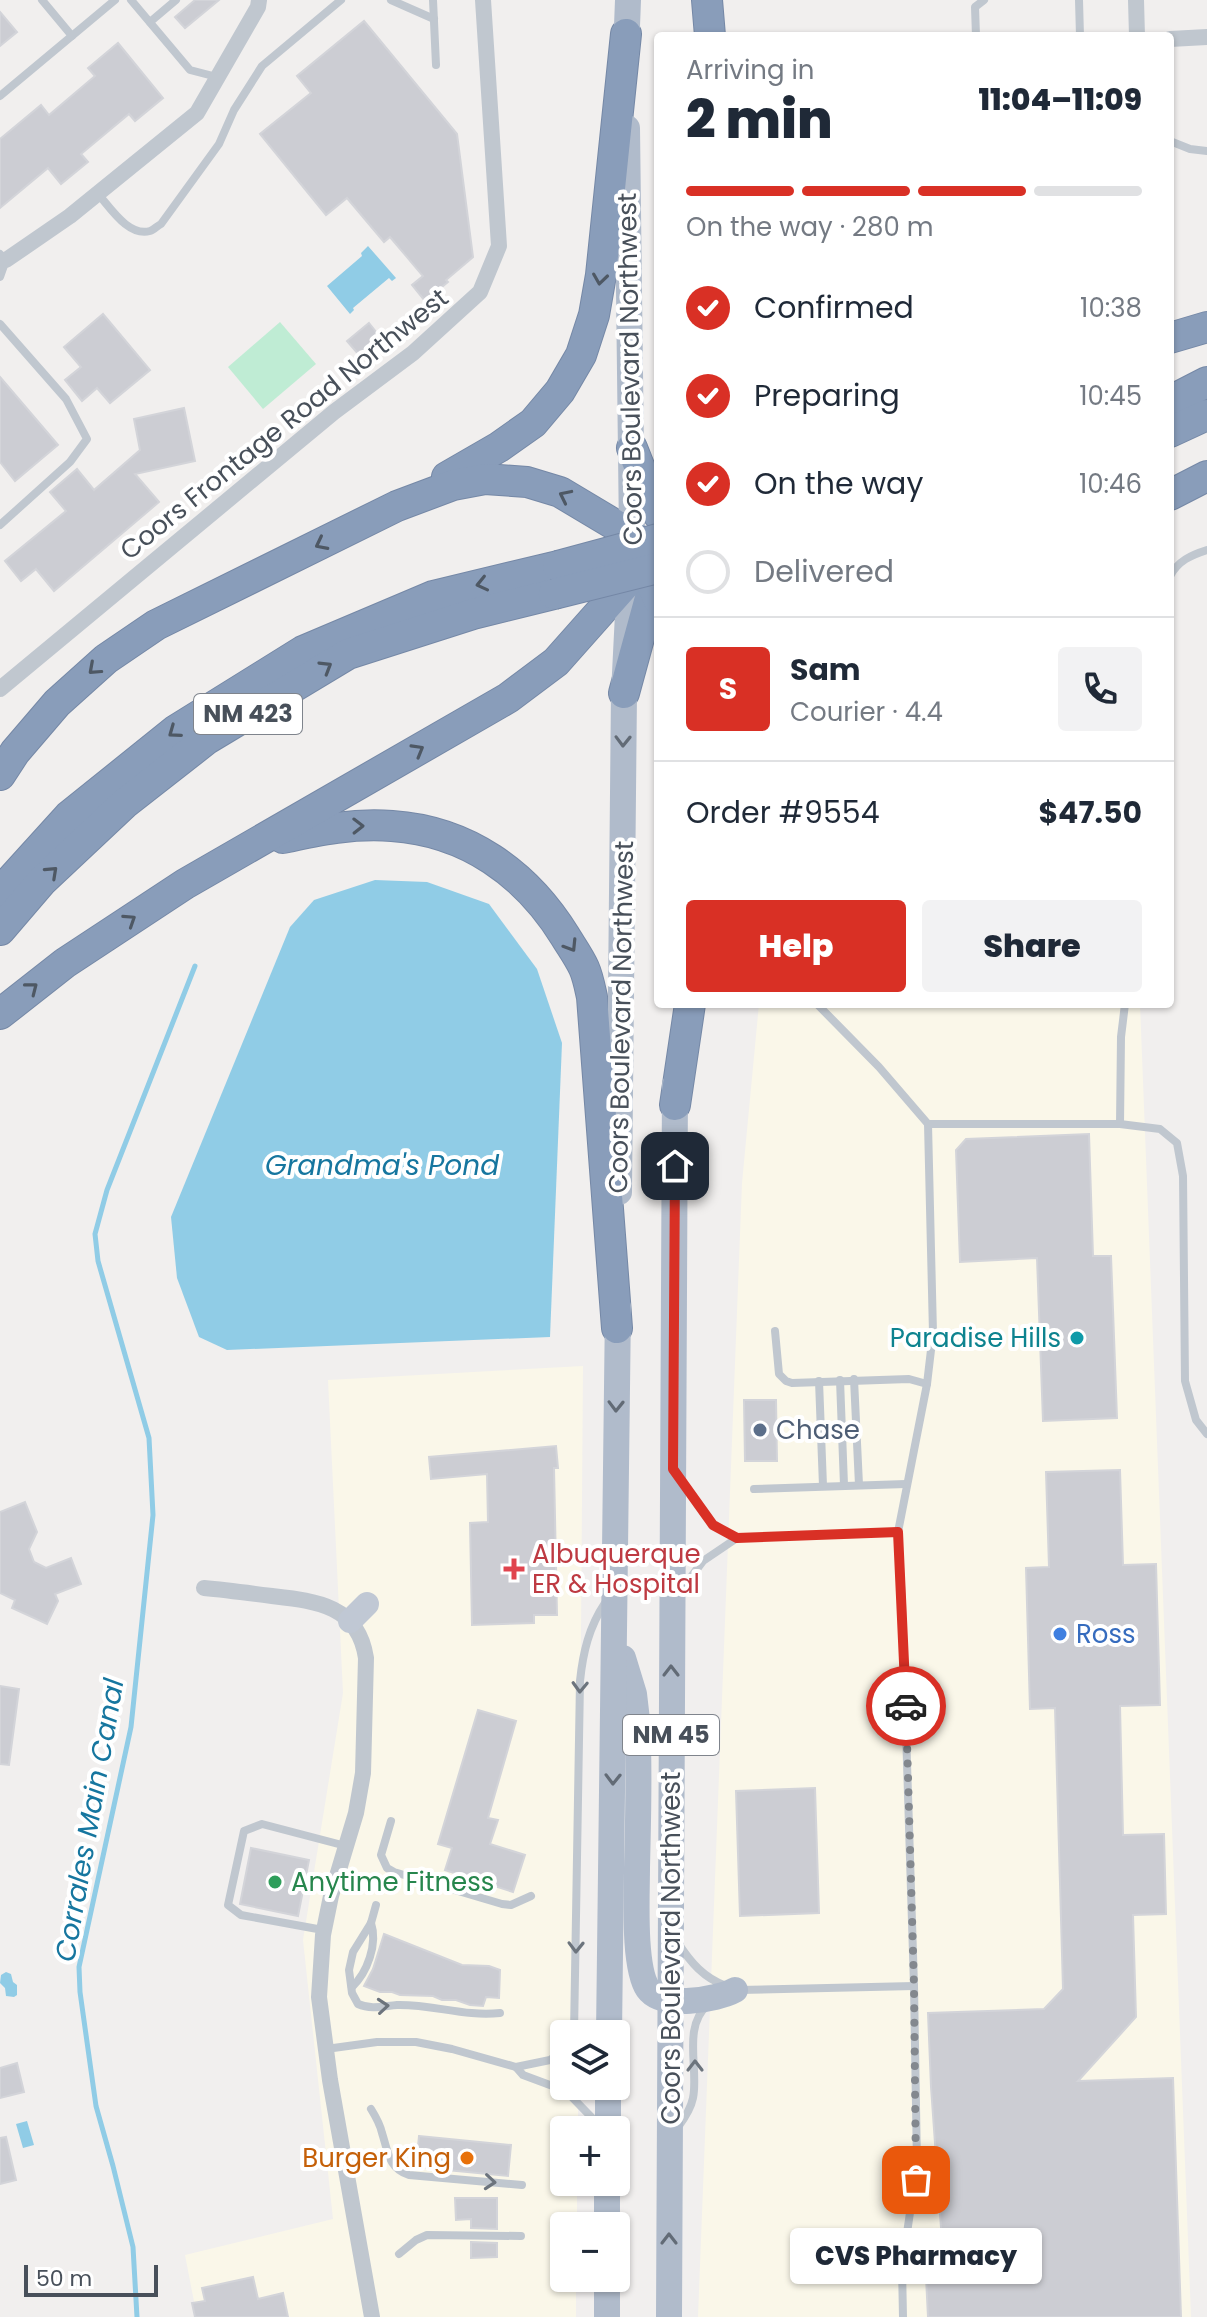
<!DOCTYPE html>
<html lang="en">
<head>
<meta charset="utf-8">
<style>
  :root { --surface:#fff; --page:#f2f2f3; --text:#1f2937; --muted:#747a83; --line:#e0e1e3; --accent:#d93025 }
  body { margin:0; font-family:Poppins,sans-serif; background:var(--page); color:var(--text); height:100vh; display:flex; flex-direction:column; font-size:30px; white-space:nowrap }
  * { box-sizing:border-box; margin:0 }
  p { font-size:26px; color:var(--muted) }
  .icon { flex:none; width:44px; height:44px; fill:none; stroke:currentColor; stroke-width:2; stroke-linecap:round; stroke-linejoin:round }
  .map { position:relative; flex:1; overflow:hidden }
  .details { position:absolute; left:654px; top:32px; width:520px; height:976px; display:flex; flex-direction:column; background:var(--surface); border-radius:8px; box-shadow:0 2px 6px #0004 }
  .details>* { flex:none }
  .fabs { position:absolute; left:550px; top:2020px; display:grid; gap:16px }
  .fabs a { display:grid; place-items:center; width:80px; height:80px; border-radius:8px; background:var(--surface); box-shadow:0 2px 6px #0004; font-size:40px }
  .scale { position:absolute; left:24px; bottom:20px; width:134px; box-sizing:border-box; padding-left:8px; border:4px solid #48505a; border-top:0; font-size:22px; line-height:28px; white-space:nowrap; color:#48505a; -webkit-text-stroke:6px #fff; paint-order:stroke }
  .pin { position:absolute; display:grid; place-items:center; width:68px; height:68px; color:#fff; margin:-34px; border-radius:16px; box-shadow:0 4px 12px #0006 }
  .courier { position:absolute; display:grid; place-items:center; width:80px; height:80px; margin:-40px; border:6px solid #d93025; border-radius:50%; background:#fff; color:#222; box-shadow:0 2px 10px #0007 }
  .bubble { position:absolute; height:56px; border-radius:8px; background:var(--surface); box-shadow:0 2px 6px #0004; font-size:26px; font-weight:800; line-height:56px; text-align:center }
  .overview em { font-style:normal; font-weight:800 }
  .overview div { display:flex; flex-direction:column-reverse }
  .overview { display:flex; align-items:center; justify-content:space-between; height:136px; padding:0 32px }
  h1 { font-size:52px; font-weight:800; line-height:60px }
  .bar { display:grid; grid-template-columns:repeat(4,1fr); gap:12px 8px; align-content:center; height:96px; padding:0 32px }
  .bar i { height:10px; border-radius:6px; background:var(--line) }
  .bar .on { background:var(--accent) }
  .bar p { grid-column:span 4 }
  .line { display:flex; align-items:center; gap:20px; padding:0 32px; border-top:2px solid var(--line) }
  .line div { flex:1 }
  .round { display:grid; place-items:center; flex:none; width:84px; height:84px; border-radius:8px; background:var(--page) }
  ol { padding:0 32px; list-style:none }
  li { display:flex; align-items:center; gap:24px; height:88px }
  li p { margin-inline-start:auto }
  li .icon { padding:8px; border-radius:50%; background:var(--accent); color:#fff; stroke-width:4 }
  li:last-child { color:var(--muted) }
  li i { width:44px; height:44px; border:4px solid var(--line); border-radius:50% }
  .action { display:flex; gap:16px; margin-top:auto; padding:16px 32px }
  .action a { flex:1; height:92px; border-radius:8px; background:var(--accent); color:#fff; font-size:32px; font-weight:800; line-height:92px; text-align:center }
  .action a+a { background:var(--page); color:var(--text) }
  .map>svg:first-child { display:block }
  .commercial { fill:#faf7e9 }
  .green { fill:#bfecd4 }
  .water { fill:#90cce6 }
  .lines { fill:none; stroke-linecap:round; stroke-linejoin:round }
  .stream { stroke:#90cce6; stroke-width:5 }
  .building { fill:#cccdd3; stroke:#d3d4d9; stroke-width:2 }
  .highway-casing { stroke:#7588a6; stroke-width:32 }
  .lane { stroke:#c0c7cf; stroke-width:8 }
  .street { stroke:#c0c7cf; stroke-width:16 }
  .secondary { stroke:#c0c8d4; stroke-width:24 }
  .primary { stroke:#b0bbcb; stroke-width:26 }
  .highway { stroke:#899dba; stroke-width:30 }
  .highway-bridge-casing { stroke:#7588a6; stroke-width:32; stroke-linecap:butt }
  .highway-bridge { stroke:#899dba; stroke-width:30 }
  .oneway { stroke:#4e5864 }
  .oneway2 { stroke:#626b76 }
  .oneway3 { stroke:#6c747d }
  .done { stroke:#83888e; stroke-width:8; stroke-dasharray:0 14.4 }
  .route { stroke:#d93025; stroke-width:10 }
  .culture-dot { fill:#0f9aa8; stroke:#fff; stroke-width:3 }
  .service-dot { fill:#5c6f8a; stroke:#fff; stroke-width:3 }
  .health-dot { fill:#e0444e; stroke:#fff; stroke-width:3 }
  .shop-dot { fill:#3f7fe0; stroke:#fff; stroke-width:3 }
  .leisure-dot { fill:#2e9e5b; stroke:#fff; stroke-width:3 }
  .food-dot { fill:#e8710a; stroke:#fff; stroke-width:3 }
  .labels { text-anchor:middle; stroke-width:8; stroke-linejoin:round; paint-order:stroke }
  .shield { fill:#fff; stroke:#7f848c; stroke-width:2 }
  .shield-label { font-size:24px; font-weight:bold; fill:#48505a }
  .street-label { font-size:26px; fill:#48505a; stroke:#fff }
  .culture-label { font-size:26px; fill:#0d838f; stroke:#fff; text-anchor:end }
  .service-label { font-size:26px; fill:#4e5e75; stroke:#fff; text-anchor:start }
  .health-label { font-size:26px; fill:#be3a42; stroke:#fff; text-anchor:start }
  .shop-label { font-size:26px; fill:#366cbe; stroke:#fff; text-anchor:start }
  .leisure-label { font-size:26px; fill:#27864d; stroke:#fff; text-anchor:start }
  .food-label { font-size:26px; fill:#c56008; stroke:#fff; text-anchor:end }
  .water-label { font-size:28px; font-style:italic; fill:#16769f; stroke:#fff }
</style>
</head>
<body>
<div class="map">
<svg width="1207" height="2317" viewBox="0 0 1207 2317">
  <rect width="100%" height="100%" fill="#f1efee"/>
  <g class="commercial">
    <path d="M759,1004H1140L1191,2317H698L742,1183Z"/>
    <path d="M583,1366L578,2034H564V2086H578V2130H564V2182H577V2226H564V2278H576V2317H197L185,2255L333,2219L303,1940L343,1693L328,1380Z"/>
  </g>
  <path class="green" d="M280,322L316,364L263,409L228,367Z"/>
  <g class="water">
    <path d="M368,246L396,278L392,281L389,278L353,308L354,310L350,314L327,286L362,256L361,253Z"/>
    <path d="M375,880L427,882L489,904L537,969L562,1043L550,1337L227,1350L199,1337L177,1278L171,1217L290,927L314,900Z"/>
    <path d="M6,1972L11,1974L13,1982L17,1985V1995L14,1997L6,1996L5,1988L0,1983L1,1975Z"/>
    <path d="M27,2121L34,2145L23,2148L16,2124Z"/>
  </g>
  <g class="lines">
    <path class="stream" d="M137,2317L133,2247L113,2166L96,2106L80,1992L79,1967L131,1727L153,1515L149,1438L98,1261L95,1234L107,1190L195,966"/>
  </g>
  <g class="building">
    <path d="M195,0H219L185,28L175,17Z"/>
    <path d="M0,12L17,32L0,46Z"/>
    <path d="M364,21L457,134L473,257L446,280L448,282L425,301L412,285L423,276L390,237L384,242L347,198L326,215L260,134L311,93L297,76Z"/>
    <path d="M118,43L163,98L135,121L129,114L81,154L88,162L61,184L48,168L0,208V139L41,105L49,115L95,76L88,68Z"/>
    <path d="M103,314L150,370L110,403L97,388L82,401L65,380L81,367L64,347Z"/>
    <path d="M369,323L381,338L360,356L347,341Z"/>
    <path d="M0,377L58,445L15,481L0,462Z"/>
    <path d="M184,408L195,461L135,474L159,502L54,591L36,569L21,581L5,561L66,511L50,492L77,469L94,490L140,450L134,419Z"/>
    <path d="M1089,1134L1093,1256H1111L1117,1418L1043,1421L1037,1258L960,1262L956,1150L966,1139Z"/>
    <path d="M744,1400H776L777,1461H745Z"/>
    <path d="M556,1446L558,1468H554L557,1615H534V1623L472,1625L470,1523L488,1522L487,1474L431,1479L429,1457Z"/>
    <path d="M1120,1470L1123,1565L1156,1564L1160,1705L1120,1706L1123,1835L1164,1834L1166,1914L1133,1915L1136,2017L1078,2081L1173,2078L1181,2317H928L925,2257L943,2256L931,2087L928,2013L1044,2009L1063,1989L1055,1708L1030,1709L1026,1568L1049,1567L1046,1472Z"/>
    <path d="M25,1502L37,1532L29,1549L34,1562L46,1568L71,1558L81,1584L55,1594L58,1601L47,1624L12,1608L15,1600L0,1593V1512Z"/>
    <path d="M0,1686L19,1689L9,1765L0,1764Z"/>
    <path d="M478,1710L516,1721L488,1818L498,1820L490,1844L525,1855L513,1892L445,1870L452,1848L438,1844Z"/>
    <path d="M815,1788L819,1913L740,1916L736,1791Z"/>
    <path d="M251,1848L309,1860L298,1916L240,1904Z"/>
    <path d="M384,1934L462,1965L489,1966L500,1970L499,1998L486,1997L483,2006L470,2005L456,2000H442L433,1996L400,1995L392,1992H380L364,1986L373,1969Z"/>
    <path d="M17,2063L24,2092L0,2098V2068Z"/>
    <path d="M419,2136L511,2145L508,2176L416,2167Z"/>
    <path d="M6,2137L16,2180L0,2184V2138Z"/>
    <path d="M455,2198H497V2229L471,2228V2219L456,2220Z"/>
    <path d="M471,2242L497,2243V2257L471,2258Z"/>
    <path d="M253,2277L258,2299L283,2293L288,2317H195L192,2303L205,2301L202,2288Z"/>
  </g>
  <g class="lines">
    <g class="highway-casing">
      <g id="highway">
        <path d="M707,0L710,36"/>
        <path d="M1170,338L1207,327"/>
        <path d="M1170,401L1207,382"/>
        <path d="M1170,432L1207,415"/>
        <path d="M632,448L658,514"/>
        <path d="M447,477L499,447L533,423L560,391L581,355L594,315L601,275L626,34"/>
        <path d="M1170,495L1207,476"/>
        <path d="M624,693L656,576"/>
        <path d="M0,775L15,752L57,703L106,659L156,625L397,506L453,485L485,479L527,482L560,492L632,535L658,599"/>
        <path d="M283,838C319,830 354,823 392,826C467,831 526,873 565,936C571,946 579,957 584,968C588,977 590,988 592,997L617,1328"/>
        <path d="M0,892L69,816L176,730L303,651L433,596L558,566"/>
        <path d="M0,930L42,881L124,804L207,739L348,654L473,614L554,594"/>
        <path d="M0,1014L65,963L185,884L508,698L556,662L643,564"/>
        <path d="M675,1105L690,1004"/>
      </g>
    </g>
    <g class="lane">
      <path d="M42,0L72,36"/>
      <path d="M131,0L190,70L217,77"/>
      <path d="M391,0L434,19"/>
      <path d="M433,0L436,65"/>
      <path d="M1079,0L1080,36"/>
      <path d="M150,22L176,0"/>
      <path d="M976,36L975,7L984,0"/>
      <path d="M0,96L115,0"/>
      <path d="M1170,141L1190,149L1207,151"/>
      <path d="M98,194C110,207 128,237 150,231C154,230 157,226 161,224L219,144L234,110L262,66L341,0"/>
      <path d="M0,254L6,260L0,277"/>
      <path d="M0,324L66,399L87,439L70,462L0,525"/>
      <path d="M1170,576C1178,561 1191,555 1207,550"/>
      <path d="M817,1004L879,1067L928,1124L933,1333L927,1384L898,1532L902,1603L914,1986L917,2165L902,2267L903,2317"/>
      <path d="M928,1124H1120L1160,1129L1177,1143L1183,1176L1185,1381L1196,1420L1207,1434"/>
      <path d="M1120,1124L1121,1037L1125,1004"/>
      <path d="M775,1331L779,1374L786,1381L792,1383L909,1379L927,1384"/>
      <path d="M854,1379L859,1485"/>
      <path d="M840,1380L844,1485"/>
      <path d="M819,1381L823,1486"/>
      <path d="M681,1481L713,1525L737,1538L898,1532"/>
      <path d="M754,1489L906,1484"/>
      <path d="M679,1593L703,1561L737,1538"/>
      <path d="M391,1821L381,1855L387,1868L394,1872L502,1904L511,1905L531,1896"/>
      <path d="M376,1905L371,1923L353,1952L349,1970L352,1993L358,2004C371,2010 384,2006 397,2005C432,2004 465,2017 500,2013"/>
      <path d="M323,1930L241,1915L228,1905L244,1831L262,1824L346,1846"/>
      <path d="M678,1943C691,1963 704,1978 726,1986"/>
      <path d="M352,1987C367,1973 378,1944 371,1923"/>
      <path d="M739,1990L914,1986"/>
      <path d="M574,2034L580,1681C583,1652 589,1627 605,1603"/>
      <path d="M326,2049L377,2042H416L452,2049L516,2067L523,2075L566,2091L600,2126"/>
      <path d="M516,2067L550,2060L564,2050"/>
      <path d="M371,2109C376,2117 380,2124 382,2133C388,2151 388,2168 409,2175L522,2185"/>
      <path d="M678,2127C684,2119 691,2108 693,2098C699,2070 682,2026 708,2005"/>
      <path d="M399,2254L416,2240L427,2235L521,2236"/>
    </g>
    <g class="street">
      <path d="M1136,0L1137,36"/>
      <path d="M1170,39L1207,37"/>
      <path d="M6,260L70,216L197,113L258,7L259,0"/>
      <path d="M0,689L334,412L413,353L480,292L499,246L483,0"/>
      <path d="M204,1588C226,1590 249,1593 272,1596C316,1601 358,1605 366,1658L363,1773L356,1813L331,1896L323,1935L319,1997L330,2080L372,2317"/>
    </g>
    <path class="secondary" d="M350,1621L367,1604"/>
    <g class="primary">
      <path d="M626,52L628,0"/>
      <path d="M619,1192L624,693L632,535L627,128"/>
      <path d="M623,1658L634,1694L637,1720C640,1769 638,1818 637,1868C637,1896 633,1967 648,1989C662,2009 717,2000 735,1990"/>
      <path d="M609,2034L618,1307"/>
      <path d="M608,2130V2086"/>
      <path d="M607,2226V2182"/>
      <path d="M607,2317V2278"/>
      <path d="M669,2317L675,1085"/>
    </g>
    <use href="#highway" class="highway"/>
    <g class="highway-bridge-casing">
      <g id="highway-bridge">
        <path d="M558,566L658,539"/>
        <path d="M554,594L658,568"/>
      </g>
    </g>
    <use href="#highway-bridge" class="highway-bridge"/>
  </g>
  <defs><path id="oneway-chevron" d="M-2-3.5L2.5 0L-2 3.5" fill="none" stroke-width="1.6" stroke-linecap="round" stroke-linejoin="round" transform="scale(2)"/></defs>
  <g class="oneway">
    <use href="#oneway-chevron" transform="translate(600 279) rotate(98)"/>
    <use href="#oneway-chevron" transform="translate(565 496) rotate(-154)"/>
    <use href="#oneway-chevron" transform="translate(321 544) rotate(153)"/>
    <use href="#oneway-chevron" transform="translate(482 584) rotate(167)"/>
    <use href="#oneway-chevron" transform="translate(326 667) rotate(-31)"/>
    <use href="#oneway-chevron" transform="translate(94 669) rotate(138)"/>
    <use href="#oneway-chevron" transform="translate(174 732) rotate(144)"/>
    <use href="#oneway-chevron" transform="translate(418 750) rotate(-30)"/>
    <use href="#oneway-chevron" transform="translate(358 826) rotate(-1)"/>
    <use href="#oneway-chevron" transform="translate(52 872) rotate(-43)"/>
    <use href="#oneway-chevron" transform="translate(130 920) rotate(-33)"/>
    <use href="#oneway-chevron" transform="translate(571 946) rotate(58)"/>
    <use href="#oneway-chevron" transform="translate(32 988) rotate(-38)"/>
  </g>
  <g class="oneway2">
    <use href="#oneway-chevron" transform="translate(623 741) rotate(91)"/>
    <use href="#oneway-chevron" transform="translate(616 1406) rotate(91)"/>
    <use href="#oneway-chevron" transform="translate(671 1671) rotate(-90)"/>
    <use href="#oneway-chevron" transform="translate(613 1779) rotate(91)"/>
    <use href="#oneway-chevron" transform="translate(669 2239) rotate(-90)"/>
  </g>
  <g class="oneway3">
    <use href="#oneway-chevron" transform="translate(580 1687) rotate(92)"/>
    <use href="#oneway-chevron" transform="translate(576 1947) rotate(91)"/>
    <use href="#oneway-chevron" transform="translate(383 2006) rotate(-5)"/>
    <use href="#oneway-chevron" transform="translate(695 2066) rotate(-90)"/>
    <use href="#oneway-chevron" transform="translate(490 2182) rotate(5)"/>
  </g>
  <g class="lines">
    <path class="done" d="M906,1706L914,1986L916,2180"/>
    <path class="route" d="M675,1166L673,1469L713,1525L737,1538L898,1532L906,1706"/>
  </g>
  <circle class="culture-dot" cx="1077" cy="1338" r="8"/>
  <circle class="service-dot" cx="760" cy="1430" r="8"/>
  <path class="health-dot" d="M510 1557h8v8h8v8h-8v8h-8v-8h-8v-8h8z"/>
  <circle class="shop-dot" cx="1060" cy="1634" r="8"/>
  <circle class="leisure-dot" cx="275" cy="1882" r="8"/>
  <circle class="food-dot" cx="467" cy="2158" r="8"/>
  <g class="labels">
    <g class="shield">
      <rect x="194" y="694" width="108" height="40" rx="6"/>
      <rect x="623" y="1715" width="96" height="40" rx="6"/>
    </g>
    <g class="shield-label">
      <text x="248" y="722">NM 423</text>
      <text x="671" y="1743">NM 45</text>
    </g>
    <g class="street-label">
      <text transform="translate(630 369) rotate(-91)" y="9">Coors Boulevard Northwest</text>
      <text transform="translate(284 424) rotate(-39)" y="9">Coors Frontage Road Northwest</text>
      <text transform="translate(621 1017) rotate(-89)" y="9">Coors Boulevard Northwest</text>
      <text transform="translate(671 1948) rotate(-90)" y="9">Coors Boulevard Northwest</text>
    </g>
    <g class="culture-label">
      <text x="1061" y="1347">Paradise Hills</text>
    </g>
    <g class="service-label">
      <text x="776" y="1439">Chase</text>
    </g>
    <g class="health-label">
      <text x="532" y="1563">Albuquerque<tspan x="532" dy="30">ER &amp; Hospital</tspan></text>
    </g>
    <g class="shop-label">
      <text x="1076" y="1643">Ross</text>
    </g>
    <g class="leisure-label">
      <text x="291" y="1891">Anytime Fitness</text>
    </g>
    <g class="food-label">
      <text x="451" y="2167">Burger King</text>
    </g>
    <g class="water-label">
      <text x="382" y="1175">Grandma's Pond</text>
      <text transform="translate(89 1820) rotate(-80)" y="10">Corrales Main Canal</text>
    </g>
  </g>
</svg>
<div class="fabs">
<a><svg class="icon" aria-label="layers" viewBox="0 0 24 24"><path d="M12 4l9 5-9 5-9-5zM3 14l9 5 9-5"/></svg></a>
<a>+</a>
<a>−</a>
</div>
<div class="scale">50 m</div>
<div class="pin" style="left:916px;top:2180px;background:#ea580c"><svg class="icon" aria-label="bag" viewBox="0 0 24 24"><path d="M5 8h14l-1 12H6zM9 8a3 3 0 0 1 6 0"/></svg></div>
<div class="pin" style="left:675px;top:1166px;background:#1f2937"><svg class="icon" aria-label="home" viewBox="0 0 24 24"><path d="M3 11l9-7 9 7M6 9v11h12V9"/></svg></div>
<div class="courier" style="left:906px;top:1706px"><svg class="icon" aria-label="car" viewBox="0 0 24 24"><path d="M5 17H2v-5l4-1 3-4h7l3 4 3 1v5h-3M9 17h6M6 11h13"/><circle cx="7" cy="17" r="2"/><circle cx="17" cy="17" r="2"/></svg></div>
<div class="bubble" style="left:790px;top:2228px;width:252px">CVS Pharmacy</div>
<section class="details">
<div class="overview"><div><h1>2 min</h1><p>Arriving in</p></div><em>11:04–11:09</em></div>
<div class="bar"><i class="on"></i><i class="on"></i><i class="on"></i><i></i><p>On the way · 280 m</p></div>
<ol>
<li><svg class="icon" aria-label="check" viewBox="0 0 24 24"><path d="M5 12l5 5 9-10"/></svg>Confirmed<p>10:38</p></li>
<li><svg class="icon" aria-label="check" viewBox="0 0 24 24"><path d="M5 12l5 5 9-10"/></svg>Preparing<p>10:45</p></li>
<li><svg class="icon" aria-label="check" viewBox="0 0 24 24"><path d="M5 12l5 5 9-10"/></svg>On the way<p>10:46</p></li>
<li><i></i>Delivered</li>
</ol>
<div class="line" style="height:144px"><b class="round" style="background:var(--accent);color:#fff">S</b><div><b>Sam</b><p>Courier · 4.4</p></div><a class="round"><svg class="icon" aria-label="phone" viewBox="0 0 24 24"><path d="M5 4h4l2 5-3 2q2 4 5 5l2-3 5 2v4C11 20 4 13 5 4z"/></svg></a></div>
<div class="line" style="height:104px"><div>Order #9554</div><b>$47.50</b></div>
<div class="action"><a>Help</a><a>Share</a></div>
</section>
</div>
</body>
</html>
